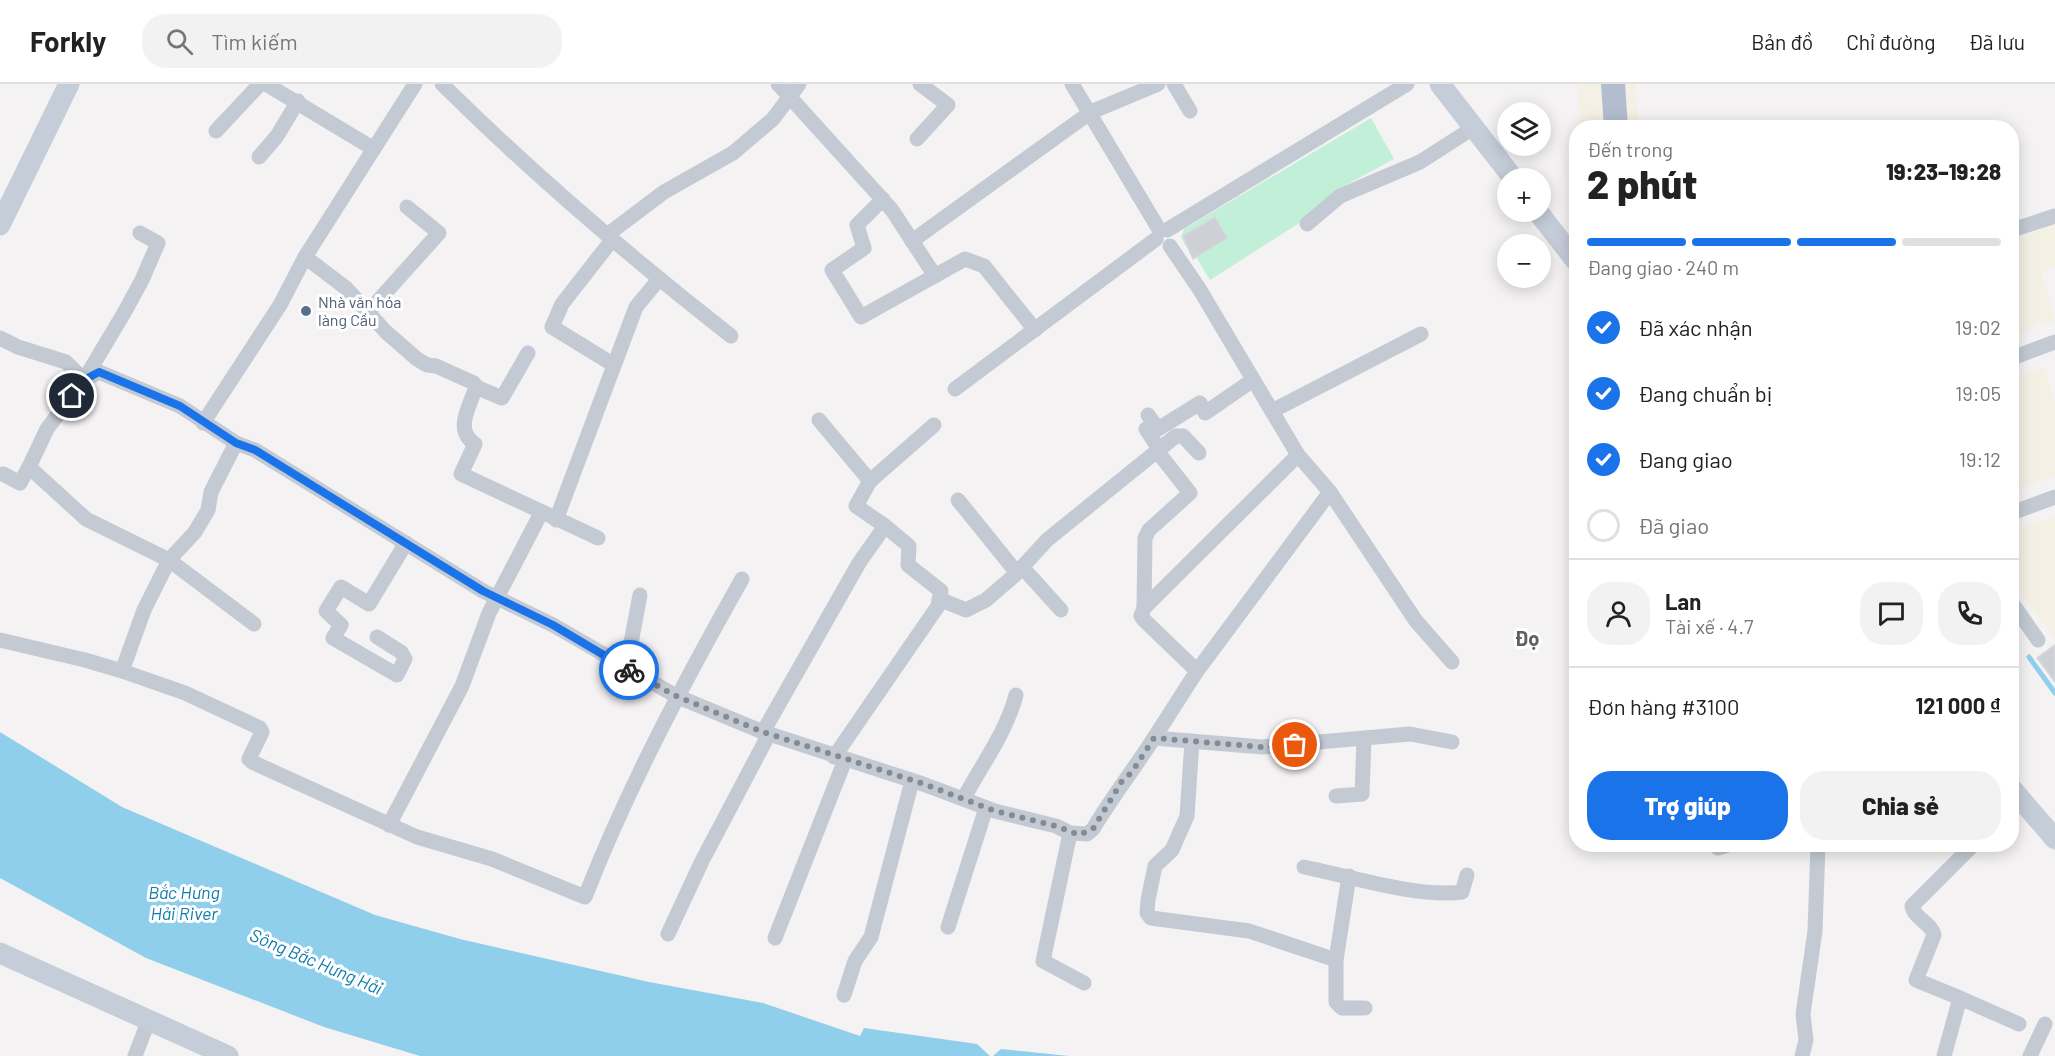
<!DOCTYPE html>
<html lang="vi">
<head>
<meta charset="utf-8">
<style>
  :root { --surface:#fff; --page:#f2f2f2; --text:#222; --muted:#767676; --line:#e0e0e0; --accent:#1a73e8 }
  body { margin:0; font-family:Barlow,sans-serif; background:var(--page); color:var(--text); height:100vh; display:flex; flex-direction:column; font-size:22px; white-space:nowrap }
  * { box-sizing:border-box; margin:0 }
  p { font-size:20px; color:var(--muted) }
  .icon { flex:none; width:33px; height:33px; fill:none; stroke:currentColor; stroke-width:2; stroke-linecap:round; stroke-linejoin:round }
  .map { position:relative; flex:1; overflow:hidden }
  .side { position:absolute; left:1569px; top:36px; width:450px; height:732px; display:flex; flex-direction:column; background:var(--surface); border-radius:24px; box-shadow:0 3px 15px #0003 }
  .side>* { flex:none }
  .fabs { position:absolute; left:1497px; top:18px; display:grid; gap:12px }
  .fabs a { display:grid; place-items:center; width:54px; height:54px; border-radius:50%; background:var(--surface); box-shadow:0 3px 15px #0003; font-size:30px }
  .pin { position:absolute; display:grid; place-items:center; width:51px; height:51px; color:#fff; margin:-26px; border:3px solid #fff; border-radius:50%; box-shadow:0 2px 6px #0007 }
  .courier { position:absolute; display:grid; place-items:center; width:60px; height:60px; margin:-30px; border:4px solid #1a73e8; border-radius:50%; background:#fff; color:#222; box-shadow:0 2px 8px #0007 }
  .headline em { font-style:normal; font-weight:800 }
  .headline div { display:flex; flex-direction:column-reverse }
  .headline { display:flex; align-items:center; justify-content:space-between; height:102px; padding:0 18px }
  h1 { font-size:39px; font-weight:800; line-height:45px }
  .bar { display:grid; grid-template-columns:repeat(4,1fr); gap:9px 6px; align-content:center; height:72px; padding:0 18px }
  .bar i { height:8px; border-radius:4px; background:var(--line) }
  .bar .on { background:var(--accent) }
  .bar p { grid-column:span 4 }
  .line { display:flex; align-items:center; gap:15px; padding:0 18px; border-top:2px solid var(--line) }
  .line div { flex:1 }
  .round { display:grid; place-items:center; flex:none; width:63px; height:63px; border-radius:24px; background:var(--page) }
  ol { padding:0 18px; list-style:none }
  li { display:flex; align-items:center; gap:18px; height:66px }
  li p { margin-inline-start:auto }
  li .icon { padding:6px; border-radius:50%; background:var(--accent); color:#fff; stroke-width:4 }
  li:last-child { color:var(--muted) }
  li i { width:33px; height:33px; border:3px solid var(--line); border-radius:50% }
  .primary-button { display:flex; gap:12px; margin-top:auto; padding:12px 18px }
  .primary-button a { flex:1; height:69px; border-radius:24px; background:var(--accent); color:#fff; font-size:24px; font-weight:800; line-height:69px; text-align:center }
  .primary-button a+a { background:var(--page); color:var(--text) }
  header { display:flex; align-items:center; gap:36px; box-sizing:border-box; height:84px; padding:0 30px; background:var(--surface); border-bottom:2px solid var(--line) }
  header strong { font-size:28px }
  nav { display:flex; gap:33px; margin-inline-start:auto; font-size:21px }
  .search { width:420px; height:54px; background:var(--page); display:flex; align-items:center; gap:15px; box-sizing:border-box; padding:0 21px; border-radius:24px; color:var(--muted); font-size:22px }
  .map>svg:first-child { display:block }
  .green { fill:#c2efd8 }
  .sand { fill:#f4f0e4 }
  .water { fill:#90cfeb }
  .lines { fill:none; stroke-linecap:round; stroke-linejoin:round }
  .stream { stroke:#90cfeb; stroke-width:5 }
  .building { fill:#ced0d6; stroke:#d6d7dd; stroke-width:1.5 }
  .street { stroke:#c3cad3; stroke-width:15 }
  .secondary { stroke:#c5cdd9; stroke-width:21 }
  .primary { stroke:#b2becf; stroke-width:24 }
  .done { stroke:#858b92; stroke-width:6; stroke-dasharray:0 10.8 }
  .route { stroke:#1a73e8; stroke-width:8 }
  .service-dot { fill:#5c6f8a; stroke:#fff; stroke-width:2 }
  .labels { text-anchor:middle; stroke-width:6; stroke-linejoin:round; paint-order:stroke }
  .service-label { font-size:16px; fill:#4e5e75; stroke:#fff; text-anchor:start }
  .water-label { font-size:18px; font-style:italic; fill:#0f7cad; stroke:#fff }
  .quarter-label { font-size:20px; font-weight:bold; fill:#5e6166; stroke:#fff }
</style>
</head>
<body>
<header>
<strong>Forkly</strong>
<div class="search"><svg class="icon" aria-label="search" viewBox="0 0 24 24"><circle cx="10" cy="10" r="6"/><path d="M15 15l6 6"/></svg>Tìm kiếm</div>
<nav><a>Bản đồ</a><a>Chỉ đường</a><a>Đã lưu</a></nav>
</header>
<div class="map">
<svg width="2055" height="972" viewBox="0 0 2055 972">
  <rect width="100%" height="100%" fill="#f4f2f2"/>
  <path class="green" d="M1371,34L1394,75L1333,108L1323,122L1307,134L1210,196L1196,173L1227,154L1214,133L1183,152L1189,161L1186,163L1181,153L1184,145Z"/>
  <g class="sand">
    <path d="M1577,0H1635L1639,43H1581Z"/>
    <path d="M2055,141V182L2041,188L2055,236L2012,251V156Z"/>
    <path d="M2043,283L2055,318V392L2012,407V294Z"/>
    <path d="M2055,433V555L2012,497V448Z"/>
  </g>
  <g class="water">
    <path d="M0,648L122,723L375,831L460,855L649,898L763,919L860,952L864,944L977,960L990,972H420L324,943L146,874L0,794Z"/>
    <path d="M1001,965L1069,972H993Z"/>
  </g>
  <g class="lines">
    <path class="stream" d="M2029,573L2055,609"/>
  </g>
  <g class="building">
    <path d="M1215,133L1227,154L1193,175L1183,152Z"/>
    <path d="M2055,561V598L2037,574Z"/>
  </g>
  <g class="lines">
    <g class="street">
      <path d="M266,0L374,65"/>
      <path d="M442,0C533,90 630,173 731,252"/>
      <path d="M778,0L892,126L935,192"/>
      <path d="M1072,0L1160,147"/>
      <path d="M1174,0L1190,27"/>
      <path d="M216,47L260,0"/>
      <path d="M917,55L948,21L920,0"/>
      <path d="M259,73L277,52L298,17"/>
      <path d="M883,115L857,141L864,164L832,186L861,233L965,175L984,182L1035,246"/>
      <path d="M1307,140L1340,112L1420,78L1473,44"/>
      <path d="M1167,146L1407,0"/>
      <path d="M2012,146L2055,132"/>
      <path d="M140,149L158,159L142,196L124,229L84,296L47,345L29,383L86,435L169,476L254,540"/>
      <path d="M607,151L664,108L733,69L773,35L799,0"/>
      <path d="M612,156L562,220L552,243L614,281"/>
      <path d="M912,157L1091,28L1158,0"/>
      <path d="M1170,162L1200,206L1298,371L1330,408L1416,537L1452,578"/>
      <path d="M305,173L346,204L386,248L417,275L427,281L436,282L474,299L476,303C469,324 454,346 475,360L461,390L598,454"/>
      <path d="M369,227L439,149L407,123"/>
      <path d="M0,254L18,263L66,278L84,296L99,288L180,322L236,359L255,366L483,507L553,541L676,612L763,648L923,700L995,727L1056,742L1070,749L1087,750L1093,745C1112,713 1134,685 1154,654L1262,663L1410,650L1452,658"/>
      <path d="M2012,274L2055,258"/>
      <path d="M476,303L502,314L528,269"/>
      <path d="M955,305L1156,155"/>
      <path d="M1272,327L1421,250"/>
      <path d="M1148,331L1158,345L1200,319L1205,329L1253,296"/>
      <path d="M819,336L870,397"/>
      <path d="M203,339L280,221L305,173L415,0"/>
      <path d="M3,390L20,399L29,383"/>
      <path d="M958,416L1017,489"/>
      <path d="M2012,429L2055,413"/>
      <path d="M556,436L636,223L659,195"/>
      <path d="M885,442L856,422L870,397L934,341"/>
      <path d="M1022,483L1061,526"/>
      <path d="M939,515L966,526L986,516L1015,491L1047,456L1157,367V362L1146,345"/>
      <path d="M2012,519L2038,556"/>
      <path d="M1144,524L1145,454L1149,446L1190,409L1157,367L1176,352H1183L1199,369"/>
      <path d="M377,553L401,568L405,575L397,591L333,554L341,541L326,527L341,503L369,520L406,459"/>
      <path d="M0,556L85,576L122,587L185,609L260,644L262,648L249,675L252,678L417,753L492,775L585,813C628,703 684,598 742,495"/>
      <path d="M621,581L631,559L640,511"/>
      <path d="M122,587L144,526L169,476L195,448L208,426L211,408L236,359"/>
      <path d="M1197,587L1144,536L1141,532L1144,524L1298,371"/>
      <path d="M763,648L859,479L885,442L909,462L908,481L941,507L938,522L834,673"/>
      <path d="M1154,654L1197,587L1330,408"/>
      <path d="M1192,657L1187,732L1172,766L1155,782L1148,816L1147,829L1151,834L1249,847L1336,876L1349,792"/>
      <path d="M1336,712L1362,710L1364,656"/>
      <path d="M964,714C982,680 1006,649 1016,611"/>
      <path d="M389,741L462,602L489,529L541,429"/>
      <path d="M1070,749L1043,877L1084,899"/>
      <path d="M1718,764L1731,760"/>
      <path d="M1304,783C1349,792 1418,814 1462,808L1467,791"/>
      <path d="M948,843L986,724"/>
      <path d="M668,850L702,777L769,650"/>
      <path d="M775,854L845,676"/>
      <path d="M1336,876V918L1342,924H1365"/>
      <path d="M844,911L855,877L871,853L912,697"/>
      <path d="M1960,914L2019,940"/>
      <path d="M135,972L148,938"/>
      <path d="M1802,972L1806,956L1803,930L1815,847L1818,760"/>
      <path d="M1944,972L1960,914L1916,896L1934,851C1931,838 1915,836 1912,822L1974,760"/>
      <path d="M2030,972L2045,940"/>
    </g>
    <g class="secondary">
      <path d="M1440,0L1513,94"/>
      <path d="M1538,128L1576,177"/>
      <path d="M0,141L69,0"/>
      <path d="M2012,705L2055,755"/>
      <path d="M0,869L228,972"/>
    </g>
    <path class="primary" d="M1613,0L1616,44"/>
  </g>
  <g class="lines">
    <path class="done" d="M629,586L676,612L763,648L924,700L995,727L1056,742L1079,751L1093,745L1122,697L1132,688L1154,654L1262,663L1295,661"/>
    <path class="route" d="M72,312L84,296L99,288L180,322L236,359L255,366L483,507L553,541L629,586"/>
  </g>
  <circle class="service-dot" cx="306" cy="227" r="6"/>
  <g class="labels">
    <g class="service-label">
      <text x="318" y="224">Nhà văn hóa<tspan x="318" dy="18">làng Cầu</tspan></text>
    </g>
    <g class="water-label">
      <text x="184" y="815">Bắc Hưng<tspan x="184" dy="21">Hải River</tspan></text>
      <text transform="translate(316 878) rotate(23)" y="6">Sông Bắc Hưng Hải</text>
    </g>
    <g class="quarter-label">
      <text x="1527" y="562">Đọ</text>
    </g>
  </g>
</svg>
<div class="fabs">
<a><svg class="icon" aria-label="layers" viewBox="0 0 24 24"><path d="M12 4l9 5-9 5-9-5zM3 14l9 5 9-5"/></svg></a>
<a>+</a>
<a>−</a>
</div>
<div class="pin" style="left:1295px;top:661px;background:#ea580c"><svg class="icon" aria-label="bag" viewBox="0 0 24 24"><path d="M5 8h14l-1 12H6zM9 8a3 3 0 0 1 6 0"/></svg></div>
<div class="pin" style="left:72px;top:312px;background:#1f2937"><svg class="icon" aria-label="home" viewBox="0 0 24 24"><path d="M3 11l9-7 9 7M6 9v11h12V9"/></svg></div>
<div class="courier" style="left:629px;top:586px"><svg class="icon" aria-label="bike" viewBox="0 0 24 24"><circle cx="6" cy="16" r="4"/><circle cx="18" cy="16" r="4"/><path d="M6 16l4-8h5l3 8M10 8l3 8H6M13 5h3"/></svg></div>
<section class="side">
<div class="headline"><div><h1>2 phút</h1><p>Đến trong</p></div><em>19:23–19:28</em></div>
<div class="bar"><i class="on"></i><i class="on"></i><i class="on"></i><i></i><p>Đang giao · 240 m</p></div>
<ol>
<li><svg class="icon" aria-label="check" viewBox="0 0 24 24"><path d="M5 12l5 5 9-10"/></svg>Đã xác nhận<p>19:02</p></li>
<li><svg class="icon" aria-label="check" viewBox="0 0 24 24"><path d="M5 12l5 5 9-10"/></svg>Đang chuẩn bị<p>19:05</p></li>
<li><svg class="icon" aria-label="check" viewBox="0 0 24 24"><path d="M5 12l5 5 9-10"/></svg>Đang giao<p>19:12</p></li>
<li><i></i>Đã giao</li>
</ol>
<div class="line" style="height:108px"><a class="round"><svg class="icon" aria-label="person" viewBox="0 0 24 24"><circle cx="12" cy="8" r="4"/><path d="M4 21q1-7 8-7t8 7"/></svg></a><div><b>Lan</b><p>Tài xế · 4.7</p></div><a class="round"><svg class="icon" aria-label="chat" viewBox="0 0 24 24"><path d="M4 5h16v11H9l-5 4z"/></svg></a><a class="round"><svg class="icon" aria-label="phone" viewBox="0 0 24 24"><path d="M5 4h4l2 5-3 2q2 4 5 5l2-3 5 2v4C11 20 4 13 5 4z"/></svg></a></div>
<div class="line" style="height:78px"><div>Đơn hàng #3100</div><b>121 000 ₫</b></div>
<div class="primary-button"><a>Trợ giúp</a><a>Chia sẻ</a></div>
</section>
</div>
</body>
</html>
